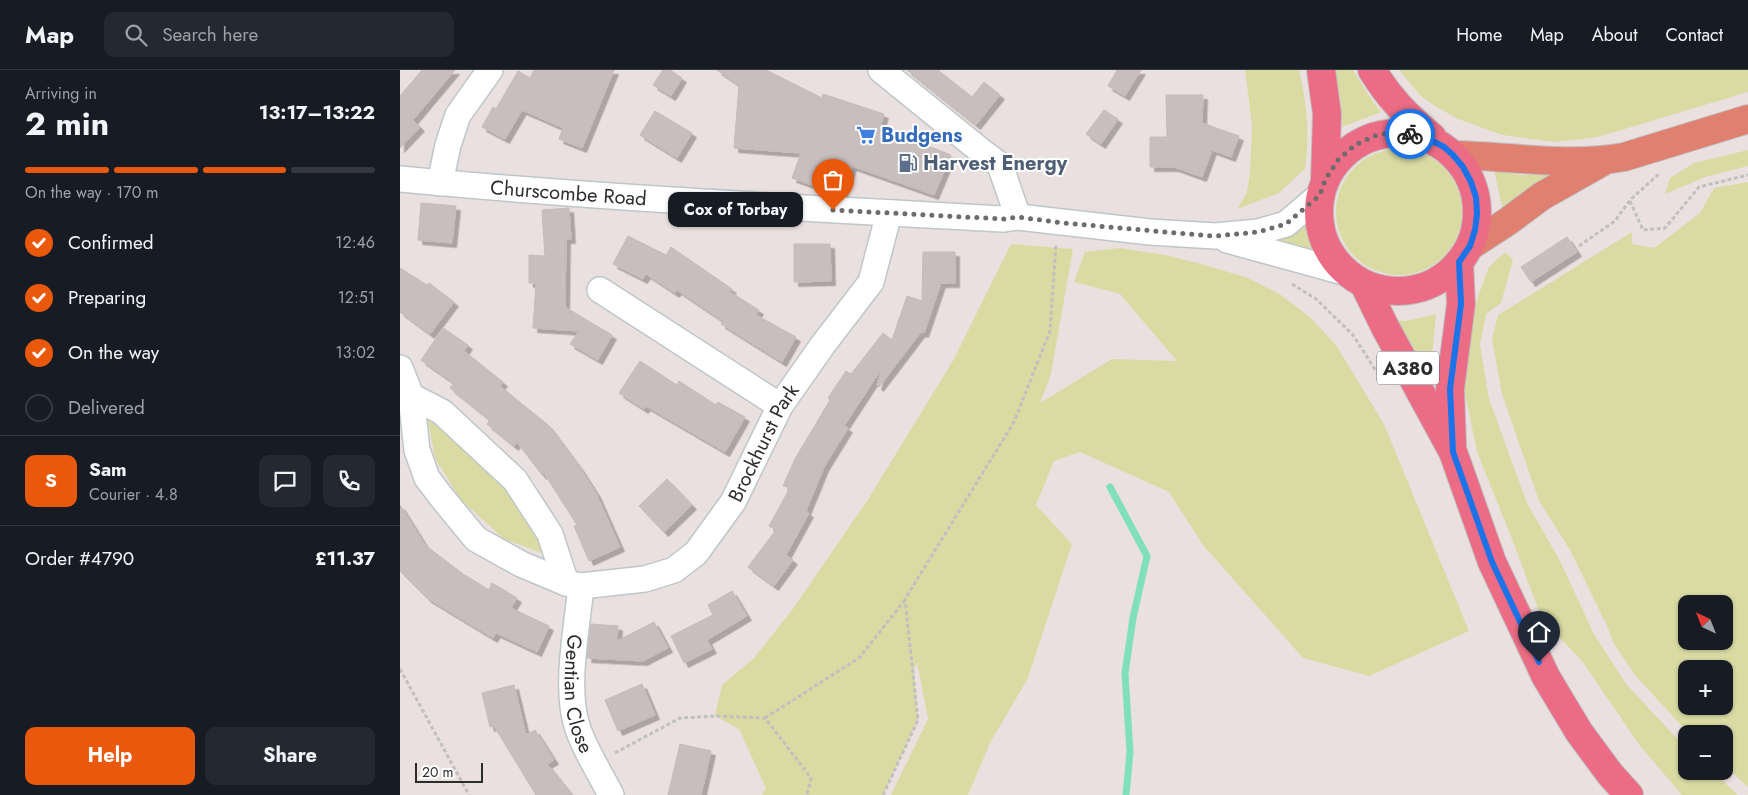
<!DOCTYPE html>
<html lang="en">
<head>
<meta charset="utf-8">
<style>
  :root { --surface:#171b24; --page:#242831; --text:#f1f3f6; --muted:#9ea1a6; --line:#363941; --accent:#ea580c }
  body { margin:0; font-family:Jost,sans-serif; background:var(--page); color:var(--text); height:100vh; display:flex; flex-direction:column; font-size:19px; white-space:nowrap }
  * { box-sizing:border-box; margin:0 }
  p { font-size:16px; color:var(--muted) }
  .icon { flex:none; width:28px; height:28px; fill:none; stroke:currentColor; stroke-width:2; stroke-linecap:round; stroke-linejoin:round }
  .map { position:relative; flex:1; overflow:hidden }
  .details { display:flex; flex-direction:column; background:var(--surface); width:400px }
  .details>* { flex:none }
  .needle { width:32px; rotate:317deg }
  .controls { position:absolute; left:1278px; top:525px; display:grid; gap:10px }
  .controls a { display:grid; place-items:center; width:55px; height:55px; border-radius:10px; background:var(--surface); box-shadow:0 1px 4px #0004; font-size:25px }
  .scale { position:absolute; left:15px; bottom:12px; width:68px; box-sizing:border-box; padding-left:5px; border:2px solid #2c2c2c; border-top:0; font-size:14px; line-height:18px; white-space:nowrap; color:#2c2c2c; -webkit-text-stroke:4px #fff; paint-order:stroke }
  .pin { position:absolute; display:grid; place-items:center; width:42px; height:42px; color:#fff; margin:-51px -21px; border-radius:50% 50% 50% 0; rotate:-45deg; box-shadow:0 0 5px #0007 }
  .pin .icon { rotate:45deg }
  .courier { position:absolute; display:grid; place-items:center; width:50px; height:50px; margin:-25px; border:4px solid #1a73e8; border-radius:50%; background:#fff; color:#222; box-shadow:0 1px 6px #0007 }
  .bubble { position:absolute; height:35px; border-radius:10px; background:var(--surface); box-shadow:0 1px 4px #0004; font-size:16px; font-weight:700; line-height:35px; text-align:center }
  .overview em { font-style:normal; font-weight:700 }
  .overview div { display:flex; flex-direction:column-reverse }
  .overview { display:flex; align-items:center; justify-content:space-between; height:85px; padding:0 25px }
  h1 { font-size:32px; font-weight:700; line-height:38px }
  .bar { display:grid; grid-template-columns:repeat(4,1fr); gap:8px 5px; align-content:center; height:60px; padding:0 25px }
  .bar i { height:6px; border-radius:4px; background:var(--line) }
  .bar .on { background:var(--accent) }
  .bar p { grid-column:span 4 }
  .line { display:flex; align-items:center; gap:12px; padding:0 25px; border-top:1px solid var(--line) }
  .line div { flex:1 }
  .round { display:grid; place-items:center; flex:none; width:52px; height:52px; border-radius:10px; background:var(--page) }
  ol { padding:0 25px; list-style:none }
  li { display:flex; align-items:center; gap:15px; height:55px }
  li p { margin-inline-start:auto }
  li .icon { padding:5px; border-radius:50%; background:var(--accent); color:#fff; stroke-width:4 }
  li:last-child { color:var(--muted) }
  li i { width:28px; height:28px; border:2px solid var(--line); border-radius:50% }
  .action { display:flex; gap:10px; margin-top:auto; padding:10px 25px }
  .action a { flex:1; height:58px; border-radius:10px; background:var(--accent); color:#fff; font-size:20px; font-weight:700; line-height:58px; text-align:center }
  .action a+a { background:var(--page); color:var(--text) }
  header { display:flex; align-items:center; gap:30px; box-sizing:border-box; height:70px; padding:0 25px; background:var(--surface); border-bottom:1px solid var(--line) }
  header strong { font-size:24px }
  nav { display:flex; gap:28px; margin-inline-start:auto; font-size:18px }
  .search { width:350px; height:45px; background:var(--page); display:flex; align-items:center; gap:12px; box-sizing:border-box; padding:0 18px; border-radius:10px; color:var(--muted); font-size:19px }
  main { display:flex; flex:1; min-height:0 }
  .map>svg:first-child { display:block }
  .green { fill:#d9dba3; fill-rule:evenodd }
  .lines { fill:none; stroke-linecap:round; stroke-linejoin:round }
  .stream { stroke:#80e0be; stroke-width:7 }
  .building { fill:#c8bebe; stroke:#c7bab9; filter:url(#shadow) }
  .minor-casing { stroke:#bdc7c9; stroke-width:28 }
  .major-casing { stroke:#c0c0c0; stroke-width:30 }
  .highway-casing { stroke:#c0c0c0; stroke-width:30 }
  .path { stroke:#c0c0c0; stroke-width:3; stroke-dasharray:4 2.5; stroke-linecap:butt }
  .minor { stroke:#fff; stroke-width:25 }
  .major { stroke:#e08070; stroke-width:28 }
  .highway { stroke:#eb6c84; stroke-width:28 }
  .done { stroke:#6f6b6b; stroke-width:5; stroke-dasharray:0 9 }
  .route { stroke:#1a73e8; stroke-width:6 }
  .labels { text-anchor:middle; stroke-width:4; stroke-linejoin:round; paint-order:stroke }
  .shield { fill:#fff; stroke:#6b6b6b; stroke-width:1 }
  .shield-label { font-size:19px; font-weight:bold; fill:#2c2c2c }
  .shop-label { font-size:20px; font-weight:bold; fill:#366cbe; stroke:#fff; text-anchor:start }
  .service-label { font-size:20px; font-weight:bold; fill:#4e5e75; stroke:#fff; text-anchor:start }
  .street-label { font-size:20px; fill:#2c2c2c; stroke:#fff }
</style>
</head>
<body>
<header>
<strong>Map</strong>
<div class="search"><svg class="icon" aria-label="search" viewBox="0 0 24 24"><circle cx="10" cy="10" r="6"/><path d="M15 15l6 6"/></svg>Search here</div>
<nav><a>Home</a><a>Map</a><a>About</a><a>Contact</a></nav>
</header>
<main>
<section class="details">
<div class="overview"><div><h1>2 min</h1><p>Arriving in</p></div><em>13:17–13:22</em></div>
<div class="bar"><i class="on"></i><i class="on"></i><i class="on"></i><i></i><p>On the way · 170 m</p></div>
<ol>
<li><svg class="icon" aria-label="check" viewBox="0 0 24 24"><path d="M5 12l5 5 9-10"/></svg>Confirmed<p>12:46</p></li>
<li><svg class="icon" aria-label="check" viewBox="0 0 24 24"><path d="M5 12l5 5 9-10"/></svg>Preparing<p>12:51</p></li>
<li><svg class="icon" aria-label="check" viewBox="0 0 24 24"><path d="M5 12l5 5 9-10"/></svg>On the way<p>13:02</p></li>
<li><i></i>Delivered</li>
</ol>
<div class="line" style="height:90px"><b class="round" style="background:var(--accent);color:#fff">S</b><div><b>Sam</b><p>Courier · 4.8</p></div><a class="round"><svg class="icon" aria-label="chat" viewBox="0 0 24 24"><path d="M4 5h16v11H9l-5 4z"/></svg></a><a class="round"><svg class="icon" aria-label="phone" viewBox="0 0 24 24"><path d="M5 4h4l2 5-3 2q2 4 5 5l2-3 5 2v4C11 20 4 13 5 4z"/></svg></a></div>
<div class="line" style="height:65px"><div>Order #4790</div><b>£11.37</b></div>
<div class="action"><a>Help</a><a>Share</a></div>
</section>
<div class="map">
<svg width="1348" height="725" viewBox="0 0 1348 725">
  <defs>
    <filter id="shadow"><feDropShadow dx="4.5" dy="4.5" stdDeviation="0" flood-color="#0004"/></filter>
  </defs>
  <rect width="100%" height="100%" fill="#ebe0e0"/>
  <g class="green">
    <path d="M845,0H899C907,36 910,62 905,99L879,123L837,139L847,122L850,102L852,56Z"/>
    <path d="M932,0H953L973,32L981,42L942,57L941,31Z"/>
    <path d="M999,0H1348V22L1198,67L1155,72L1102,65L1058,49L1035,36L1021,26Z"/>
    <circle cx="999" cy="142" r="63"/>
    <path d="M1348,80V96L1305,107L1265,124L1270,108L1294,93Z"/>
    <path d="M1094,100L1121,105H1151L1128,120L1103,141Z"/>
    <path d="M1348,112V717L1324,695V664H1289L1235,605L1214,574L1207,556L1170,480L1139,431L1102,324L1092,269L1098,245L1232,162V174L1254,178L1300,143L1314,118ZM1286,534H1324V571H1286ZM1286,599H1324V636H1286Z"/>
    <path d="M908,149V167L912,182L868,169Z"/>
    <path d="M611,174L673,179L651,304L640,333L712,289L777,291L720,224L674,212L685,182L720,178L765,185L805,195L848,208L881,225L910,247L936,275L984,354L1069,561L969,606L903,588L803,475L769,422L680,382L654,391L636,435L672,474L628,608L590,673L568,725H491L528,649L517,592L514,600L518,650L483,725H362L366,718L339,659L315,646L322,615L354,588L392,540L467,431L554,289Z"/>
    <path d="M1105,182L1113,190L1101,233L1086,244L1080,274L1089,329L1127,433L1159,489L1194,564L1226,614L1286,678V701H1312L1338,725H1282L1240,676L1182,591L1142,549L1112,469L1077,382L1064,318L1066,277L1078,226L1089,197Z"/>
    <path d="M1036,244L1029,316L994,250L1006,251Z"/>
    <path d="M27,345L69,380L128,446L142,483L104,469L60,429L35,388Z"/>
  </g>
  <g class="lines">
    <path class="stream" d="M710,417L747,486L733,548L725,603L730,682L726,725"/>
  </g>
  <g class="building">
    <path d="M22,0H55L13,50L20,57L0,78V26Z"/>
    <path d="M134,0H214L182,78L159,69L163,58L122,40L105,69L82,57L93,37L96,39L118,1L130,8Z"/>
    <path d="M263,0H270L282,8L271,26L253,15Z"/>
    <path d="M317,0H366L422,28L423,24L484,44L480,57L551,85L534,125L452,96L442,125L392,108L401,83L334,78L339,15Z"/>
    <path d="M507,0H538L572,27L584,12L600,25L576,55Z"/>
    <path d="M717,0H741L725,26L708,16Z"/>
    <path d="M766,25H803L802,53L839,66L831,87L812,80L802,107L774,97H750V67H767Z"/>
    <path d="M704,40L718,49L701,74L686,64Z"/>
    <path d="M255,41L292,63L277,88L240,65Z"/>
    <path d="M21,133L56,136L52,173L18,170Z"/>
    <path d="M169,138L171,169H166L165,237L212,265L198,290L170,274L179,261L133,258L136,213H129V185L145,186L142,140Z"/>
    <path d="M228,166L266,185L271,177L332,219L330,222L359,240L356,245L396,267L382,292L321,254L323,251L277,220L275,223L246,204L243,209L213,194Z"/>
    <path d="M1167,167L1177,182L1131,212L1121,197Z"/>
    <path d="M394,174H430L431,211L394,212Z"/>
    <path d="M523,182H555V213H541L524,263L521,262L479,317L477,315L481,302L480,301L444,356L448,358L424,397L406,441L409,443L386,485L393,490L374,516L348,497L376,460L369,456L390,418L383,416L395,389L430,330L428,328L446,301L451,304L483,263L492,270L507,226L522,231Z"/>
    <path d="M0,198L27,215L29,213L54,232L30,264L0,242Z"/>
    <path d="M43,258L68,275L64,281L103,312L100,316L148,355L180,398L196,423L220,477L189,491L174,456L177,455L144,403L142,405L117,372L114,376L87,354L90,350L50,318L54,313L21,290Z"/>
    <path d="M240,291L277,315L279,311L316,335L318,332L345,347L325,382L246,336L244,339L219,323Z"/>
    <path d="M267,409L292,435L264,462L239,436Z"/>
    <path d="M0,435L25,475L63,504L89,520L92,513L117,528L111,538L149,556L137,582L96,563L93,568L27,528L0,501Z"/>
    <path d="M332,521L347,546L307,570L312,579L284,593L271,566L313,545L308,535Z"/>
    <path d="M254,552L268,578L243,591L187,588L191,554L218,556L217,571Z"/>
    <path d="M242,614L255,645L218,661L205,630Z"/>
    <path d="M114,615L126,665L135,660L154,690L147,694L172,725H136L94,656L90,657L82,623Z"/>
    <path d="M280,674L311,681L301,725H268Z"/>
  </g>
  <g class="lines">
    <g class="minor-casing">
      <g id="minor">
        <path d="M481,0L581,81L600,95L618,147"/>
        <path id="s1" d="M0,109C201,128 402,138 603,149L618,147L750,162L815,166L858,162L886,154L920,125"/>
        <path d="M40,113L48,75L58,45L90,0"/>
        <path d="M827,170L947,203"/>
        <path d="M200,220L380,336"/>
        <path id="s2" d="M0,298L11,326L17,380L27,408L43,429L76,469L121,494L166,513L181,516L245,509L274,500L296,483L333,432L380,336L422,276L471,212L489,143"/>
        <path d="M11,326L42,342L115,410L150,464L166,513"/>
        <path id="s3" d="M181,516C177,558 164,620 178,659C186,682 200,703 211,725"/>
      </g>
    </g>
    <g class="major-casing">
      <g id="major">
        <path d="M1053,85C1110,86 1167,97 1224,87L1348,49"/>
        <path d="M1070,176L1107,152L1142,126L1204,91"/>
      </g>
    </g>
    <g class="highway-casing">
      <g id="highway">
        <path d="M921,0L927,44L925,110"/>
        <path d="M972,0C990,29 1006,45 1032,67"/>
        <circle cx="998" cy="142" r="79"/>
        <path d="M964,214L985,257L1053,382L1092,492L1146,607L1179,662L1210,704L1229,725"/>
        <path d="M1052,374L1050,319L1061,234L1059,192"/>
      </g>
    </g>
    <g class="path">
      <path d="M1230,131L1243,160L1265,158L1299,117L1348,105"/>
      <path d="M1179,176L1215,151L1230,130L1260,103"/>
      <path d="M892,214L916,229L953,265L976,301L982,299"/>
      <path d="M0,599L69,725"/>
      <path d="M365,648L459,588L505,530"/>
      <path d="M215,683L280,648L315,646L365,648L411,708L407,725"/>
      <path d="M483,725L518,650L505,529L614,352L650,261L656,174"/>
    </g>
    <use href="#minor" class="minor"/>
    <use href="#major" class="major"/>
    <use href="#highway" class="highway"/>
  </g>
  <g class="lines">
    <path class="done" d="M433,140L603,149L618,147L664,153L799,165L815,166L858,162L886,154L920,125L925,110L938,90L955,75L977,65L1000,62L1010,64"/>
    <path class="route" d="M1010,64L1023,66L1044,77L1053,85L1063,97L1071,112L1076,127L1077,144L1075,160L1070,176L1059,192L1061,234L1050,319L1053,382L1092,492L1139,592"/>
  </g>
  <defs>
    <g id="supermarket-bare" transform="scale(1.5)"><path d="M-6-5.5h2.5l.6 2H6L4.5 2H-2.5L-4.4-4H-6ZM-1.5 3.2a1.3 1.3 0 1 0 .1 0ZM3 3.2a1.3 1.3 0 1 0 .1 0Z" fill="#3f7fe0" stroke="#fff" stroke-width="2.5" paint-order="stroke"/></g>
    <g id="fuel-bare" transform="scale(1.5)"><path d="M-5.5-6h7V0h2V4h1.3V-2.5L3-4.5l.8-.8L6-3V5H2.5V1h-1V6h-7ZM-4.2-4.7v3.2H.2V-4.7Z" fill="#5c6f8a" stroke="#fff" stroke-width="2.5" paint-order="stroke"/></g>
  </defs>
  <g fill-rule="evenodd">
    <use href="#supermarket-bare" x="466" y="65"/>
    <use href="#fuel-bare" x="508" y="93"/>
  </g>
  <g class="labels">
    <rect class="shield" x="977" y="281.5" width="62" height="33" rx="4"/>
    <g class="shield-label">
      <text x="1008" y="305">A380</text>
    </g>
    <g class="shop-label">
      <text x="481" y="72">Budgens</text>
    </g>
    <g class="service-label">
      <text x="523" y="100">Harvest Energy</text>
    </g>
    <g class="street-label">
      <text dy="7" stroke="none"><textPath href="#s1" startOffset="169">Churscombe Road</textPath></text>
      <text dy="7" stroke="none"><textPath href="#s2" startOffset="560">Brockhurst Park</textPath></text>
      <text dy="7" stroke="none"><textPath href="#s3" startOffset="109">Gentian Close</textPath></text>
    </g>
  </g>
</svg>
<div class="controls">
<a><svg class="needle" viewBox="-14 -14 28 28"><path d="M0-13l5 13h-10z" fill="#e53935"/><path d="M0 13l5-13h-10z" fill="#9ea1a6"/></svg></a>
<a>+</a>
<a>−</a>
</div>
<div class="scale">20 m</div>
<div class="pin" style="left:433px;top:140px;background:#ea580c"><svg class="icon" aria-label="bag" viewBox="0 0 24 24"><path d="M5 8h14l-1 12H6zM9 8a3 3 0 0 1 6 0"/></svg></div>
<div class="pin" style="left:1139px;top:592px;background:#1f2937"><svg class="icon" aria-label="home" viewBox="0 0 24 24"><path d="M3 11l9-7 9 7M6 9v11h12V9"/></svg></div>
<div class="courier" style="left:1010px;top:64px"><svg class="icon" aria-label="bike" viewBox="0 0 24 24"><circle cx="6" cy="16" r="4"/><circle cx="18" cy="16" r="4"/><path d="M6 16l4-8h5l3 8M10 8l3 8H6M13 5h3"/></svg></div>
<div class="bubble" style="left:268px;top:122px;width:135px">Cox of Torbay</div>
</div>
</main>
</body>
</html>
